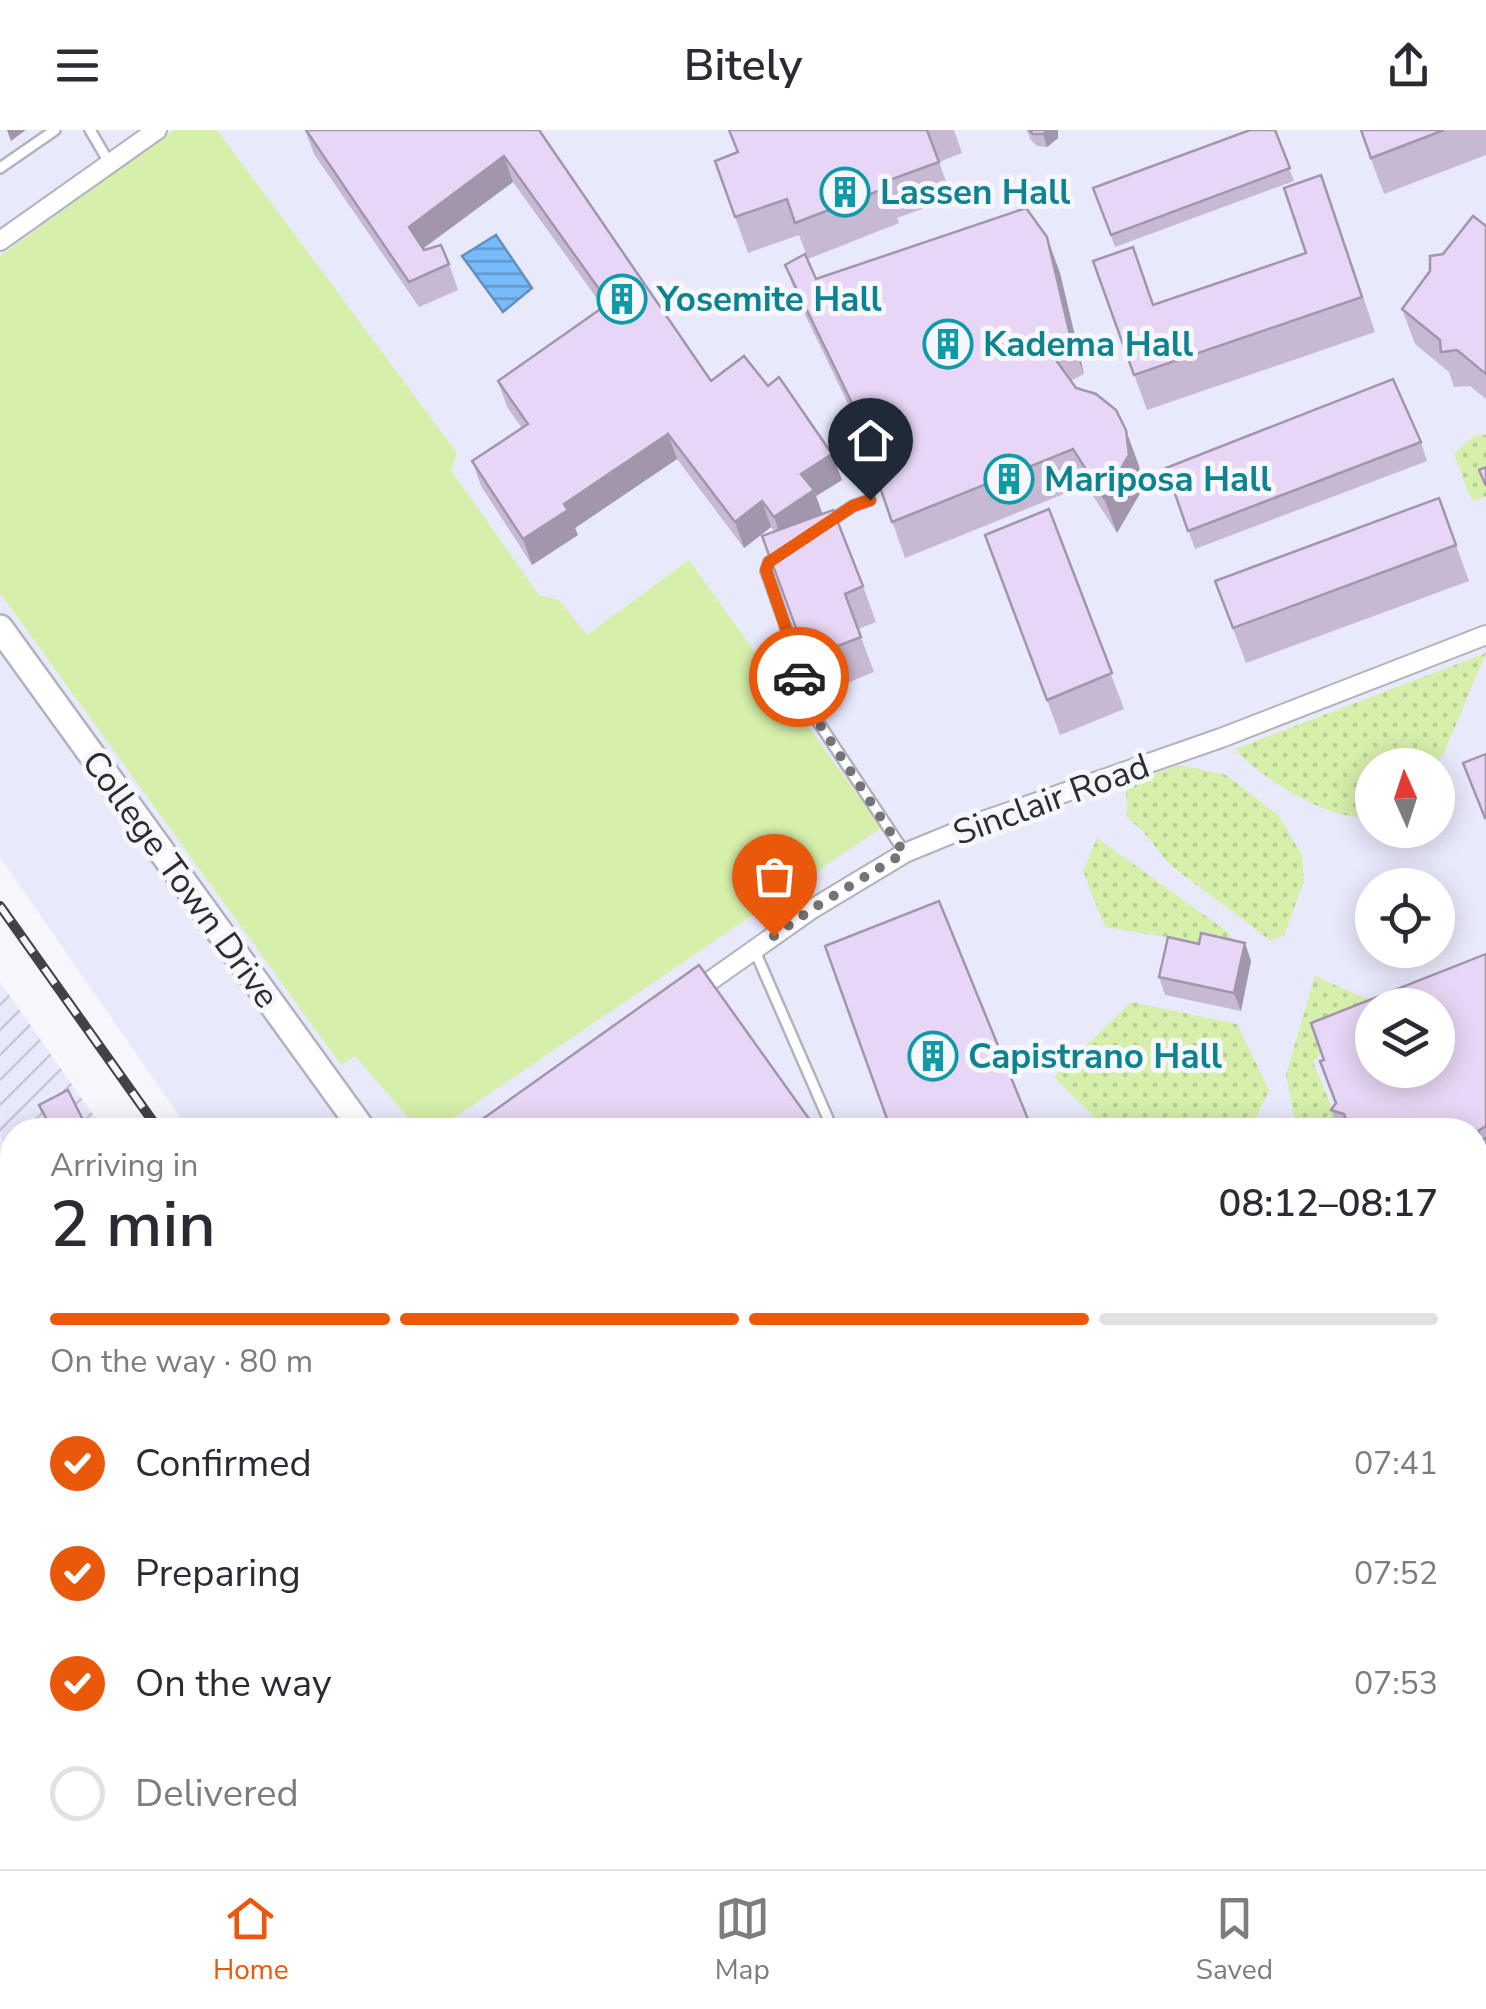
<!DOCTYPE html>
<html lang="en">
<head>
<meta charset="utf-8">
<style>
  :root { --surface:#fff; --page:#f7f7f7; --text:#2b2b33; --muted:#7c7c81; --line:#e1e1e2; --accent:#ea580c }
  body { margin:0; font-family:"Nunito Sans",sans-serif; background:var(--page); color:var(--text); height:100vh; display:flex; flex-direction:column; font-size:38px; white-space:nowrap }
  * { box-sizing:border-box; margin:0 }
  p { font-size:32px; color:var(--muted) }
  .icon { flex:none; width:55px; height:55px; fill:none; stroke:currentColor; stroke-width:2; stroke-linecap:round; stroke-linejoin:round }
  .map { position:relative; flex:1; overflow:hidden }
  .details { position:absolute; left:0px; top:988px; width:1488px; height:752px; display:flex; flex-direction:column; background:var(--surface); border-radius:40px 40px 0 0; box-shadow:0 5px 25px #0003 }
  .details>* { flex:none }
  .needle { width:65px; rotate:357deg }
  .buttons { position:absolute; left:1355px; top:618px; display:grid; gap:20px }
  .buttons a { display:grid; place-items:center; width:100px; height:100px; border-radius:50%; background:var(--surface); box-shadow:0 5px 25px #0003; font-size:50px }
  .pin { position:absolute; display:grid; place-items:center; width:85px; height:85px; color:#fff; margin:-102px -42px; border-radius:50% 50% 50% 0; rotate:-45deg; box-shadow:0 0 10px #0007 }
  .pin .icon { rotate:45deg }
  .courier { position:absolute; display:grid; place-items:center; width:100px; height:100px; margin:-50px; border:8px solid #ea580c; border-radius:50%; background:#fff; color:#222; box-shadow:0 2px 12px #0007 }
  .summary em { font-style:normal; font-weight:600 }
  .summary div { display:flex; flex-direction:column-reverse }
  .summary { display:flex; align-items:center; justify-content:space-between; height:170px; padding:0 50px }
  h1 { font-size:65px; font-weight:600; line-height:75px }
  .bar { display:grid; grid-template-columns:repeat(4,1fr); gap:15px 10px; align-content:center; height:120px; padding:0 50px }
  .bar i { height:12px; border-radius:8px; background:var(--line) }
  .bar .current { background:var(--accent) }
  .bar p { grid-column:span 4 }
  ol { padding:0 50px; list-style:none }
  li { display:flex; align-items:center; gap:30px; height:110px }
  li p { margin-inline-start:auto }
  li .icon { padding:10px; border-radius:50%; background:var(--accent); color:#fff; stroke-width:4 }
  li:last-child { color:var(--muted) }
  li i { width:55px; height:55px; border:5px solid var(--line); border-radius:50% }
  header { display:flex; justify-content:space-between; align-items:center; height:130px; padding:0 50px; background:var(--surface); font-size:45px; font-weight:600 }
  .tabs { display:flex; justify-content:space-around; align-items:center; height:140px; border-top:2px solid var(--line); background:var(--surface); font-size:28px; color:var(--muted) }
  .tabs a { display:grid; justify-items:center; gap:5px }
  .tabs .current { color:var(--accent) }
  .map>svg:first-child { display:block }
  .built { fill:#e9e9fc; fill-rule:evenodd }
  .industrial { fill:url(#industrial-furrows) }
  .grass { fill:url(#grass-dots) }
  .pitch { fill:#d6efab }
  .water { fill:url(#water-rules); stroke:#6290be; stroke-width:2.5 }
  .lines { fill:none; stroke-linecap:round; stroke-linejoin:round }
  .lane-casing { stroke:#b2b2bd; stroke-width:14 }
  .street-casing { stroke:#b2b2bd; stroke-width:22 }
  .secondary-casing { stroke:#b2b2bd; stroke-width:30 }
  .lane { stroke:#fff; stroke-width:9 }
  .street { stroke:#fff; stroke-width:18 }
  .secondary { stroke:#fff; stroke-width:25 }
  .rail-casing { stroke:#424246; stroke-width:10 }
  .rail { stroke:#f6f6fd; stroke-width:6; stroke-dasharray:19; stroke-linecap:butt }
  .wall { fill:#c7b8d3 }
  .shaded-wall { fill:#a296ac }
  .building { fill:#e7d6f5; stroke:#a296ac; stroke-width:2.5; fill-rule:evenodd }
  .done { stroke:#737378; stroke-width:10; stroke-dasharray:0 18 }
  .route { stroke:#ea580c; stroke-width:12 }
  .labels { text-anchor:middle; stroke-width:10; stroke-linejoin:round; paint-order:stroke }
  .culture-label { font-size:35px; font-weight:bold; fill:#0d838f; stroke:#f6f6fd; text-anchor:start }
  .street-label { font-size:35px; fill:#2d2d31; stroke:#f6f6fd }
</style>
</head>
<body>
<header><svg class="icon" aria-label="menu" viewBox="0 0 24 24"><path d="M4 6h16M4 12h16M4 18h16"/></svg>Bitely<svg class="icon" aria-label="share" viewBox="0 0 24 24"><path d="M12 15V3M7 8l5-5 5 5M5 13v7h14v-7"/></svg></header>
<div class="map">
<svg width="1486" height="1739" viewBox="0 0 1486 1739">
  <defs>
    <pattern id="industrial-furrows" width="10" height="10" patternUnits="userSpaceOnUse" patternTransform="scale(2.5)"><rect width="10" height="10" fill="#e9e9fc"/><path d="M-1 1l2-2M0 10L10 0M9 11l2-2" fill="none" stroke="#c8c8d8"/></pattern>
    <pattern id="grass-dots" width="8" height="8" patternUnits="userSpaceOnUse" patternTransform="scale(2.5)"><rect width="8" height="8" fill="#d6efab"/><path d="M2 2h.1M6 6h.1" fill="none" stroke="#b8cd94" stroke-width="1.8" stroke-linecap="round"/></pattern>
    <pattern id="water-rules" width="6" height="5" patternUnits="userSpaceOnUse" patternTransform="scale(2.5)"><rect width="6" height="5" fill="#78bbfa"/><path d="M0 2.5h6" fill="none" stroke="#6398cb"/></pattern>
  </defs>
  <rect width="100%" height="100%" fill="#f6f6fd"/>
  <g class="built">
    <path d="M0,0H1486V1739H707L699,1728H1475V1000H189L0,727ZM1372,635H1438V700H1372ZM1372,755H1438V820H1372ZM1372,875H1438V940H1372Z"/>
    <path d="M0,1151L12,1172V1455L0,1450Z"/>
  </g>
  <g class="industrial">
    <path d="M0,852L104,1000H12V1028L0,1006Z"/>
    <path d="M466,1728H620L628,1739H474Z"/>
  </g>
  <g class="grass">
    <path d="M1475,305H1486V366L1472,371L1454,324Z"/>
    <path d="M1486,523L1444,623L1435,635H1372V685C1338,698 1257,646 1235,619Z"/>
    <path d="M1180,635L1226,645L1278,685L1302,725L1304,752L1284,805L1271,811L1170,735L1141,699L1127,688L1126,653Z"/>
    <path d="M1097,708L1225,800L1245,820L1105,797L1083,741Z"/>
    <path d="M1315,846L1371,871L1313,932L1341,1000H1297L1286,945Z"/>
    <path d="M1131,872L1237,894L1269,960L1254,993L1240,1000H1119L1098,991L1054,947Z"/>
    <path d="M1475,1462L1486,1476V1526L1485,1534L1475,1543Z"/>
    <path d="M1486,1581V1708L1475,1697V1587Z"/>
  </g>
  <g class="pitch">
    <path d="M174,0H217L457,323L451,340L539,465L559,470L587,505L689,430L881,698L436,1000H419L355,926L341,935L0,463V126Z"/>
    <path d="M908,1728H1354L1362,1739H917Z"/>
  </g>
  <path class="water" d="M496,105L532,158L503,182L462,126Z"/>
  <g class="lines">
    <g class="lane-casing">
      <g id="lane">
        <path d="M90,0L110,34"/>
        <path d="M0,38L55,0"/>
        <path d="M827,393L853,376L870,370"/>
        <path d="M781,425L769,432L766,441L799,534L805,572L905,723"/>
        <path d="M754,819L833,1000"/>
        <path d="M0,1446L6,1443L12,1446"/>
        <path d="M607,1728L615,1739"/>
        <path d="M475,1739L490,1728"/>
      </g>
    </g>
    <g class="street-casing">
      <g id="street">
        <path d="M0,111L157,0"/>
        <path d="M693,863L812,779L905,723L983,691L1221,608L1486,505"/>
        <path d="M0,1533L12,1539"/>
        <path d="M102,1739L107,1728"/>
        <path d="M381,1739L401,1728"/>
      </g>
    </g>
    <g class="secondary-casing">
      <g id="secondary">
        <path d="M0,498L363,1000"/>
        <path d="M0,1087L12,1108"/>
        <path d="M419,1728L427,1739"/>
        <path d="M874,1728L882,1739"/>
      </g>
    </g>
    <use href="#lane" class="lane"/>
    <use href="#street" class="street"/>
    <use href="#secondary" class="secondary"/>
    <g class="rail-casing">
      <g id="rail">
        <path d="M0,776L159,1000"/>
        <path d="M677,1728L685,1739"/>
      </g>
    </g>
    <use href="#rail" class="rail"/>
  </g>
  <g class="wall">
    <path d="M305,0H539L711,251L842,350L816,366L822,384L863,456L876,492L858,499L874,542L820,564L762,406L775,402L771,397L744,418L677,329L575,398L578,405L532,435L481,356L472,331L522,298L507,277L498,251L603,177L513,52L423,119L449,134L458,160L419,177L314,24Z"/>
    <path d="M729,0H954L962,23L939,32L952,68L897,88L899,93L808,129L799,105L748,123L715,31L737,22Z"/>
    <path d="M1027,0H1058V8L1047,17L1037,16L1030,9Z"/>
    <path d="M1275,0L1294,51L1115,117L1093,58Z"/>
    <path d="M1360,0H1486V25L1384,64Z"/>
    <path d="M1334,81L1375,202L1147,280L1093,131L1154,175L1306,123Z"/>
    <path d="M1486,96V269L1470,256L1454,257L1449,242L1415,214L1402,179L1443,124Z"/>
    <path d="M785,135L816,149L1060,143L1084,244L1070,251L1139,336L1142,360L1117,403L1086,355L905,428L863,308L864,307L798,170Z"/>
    <path d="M1421,312L1427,331L1195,419L1166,338Z"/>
    <path d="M1439,368L1469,451L1246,533L1215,451Z"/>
    <path d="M1049,379L1124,579L1060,605L985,405Z"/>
    <path d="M1486,824V1168L1475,1172V1000H1338L1331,980L1336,973L1324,930Z"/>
    <path d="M1251,831L1241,881L1165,865L1159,847Z"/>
    <path d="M0,1257L12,1278V1432L0,1427Z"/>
    <path d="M1486,1318V1453L1475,1457V1322Z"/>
  </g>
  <g class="shaded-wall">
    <path d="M7,0H26L11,11Z"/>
    <path d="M1048,0H1058V8L1047,17L1043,4Z"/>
    <path d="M504,26L513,52L418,122L409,97Z"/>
    <path d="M1047,107L1060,143L1084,244L1071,209Z"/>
    <path d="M1126,300L1139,336L1142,360L1117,403L1104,368Z"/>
    <path d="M668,304L677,329L575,398L578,405L532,435L523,409L564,374Z"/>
    <path d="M832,324L842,350L816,366L823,385L783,413L774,387L801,344Z"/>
    <path d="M762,371L771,397L744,418L735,392Z"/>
    <path d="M1245,813L1251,831L1241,881L1234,863Z"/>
    <path d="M9,1566L12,1574V1581L8,1592L3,1580Z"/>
    <path d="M12,1586V1611L0,1644V1620Z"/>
    <path d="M58,1728H67L62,1739H53Z"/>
    <path d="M184,1728H193L189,1739H179Z"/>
  </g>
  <g class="building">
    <path d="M306,0H539L711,251L744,226L768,256L779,247L832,324L801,344L814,360L774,387L762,371L735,392L668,304L564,374L568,380L523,409L472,331L528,294L498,251L609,173L504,26L409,97L424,120L441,115L449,134L409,152Z"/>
    <path d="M729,0H927L939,32L884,52L886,58L795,93L787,69L735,87L715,31L738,22Z"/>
    <path d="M1029,0H1048L1043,4H1033Z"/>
    <path d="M1250,0H1275L1290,38L1111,105L1093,58Z"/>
    <path d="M1361,0H1444L1371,28Z"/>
    <path d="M1321,45L1362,167L1134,245L1093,131L1133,117L1153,175L1306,123L1284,58Z"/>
    <path d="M1026,78L1047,107L1071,209L1048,219L1076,258L1096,264L1116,280L1126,300L1129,325L1104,368L1073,319L892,392L863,308L868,306L785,135L805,124L816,149Z"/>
    <path d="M1473,86L1486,96V244L1457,220L1441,222L1440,210L1402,179L1430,141V126L1443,124Z"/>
    <path d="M1393,249L1421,312L1188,401L1166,338Z"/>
    <path d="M1486,337V356L1479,340Z"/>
    <path d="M1439,368L1456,415L1233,498L1215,451Z"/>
    <path d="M1049,379L1112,543L1047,570L985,405Z"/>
    <path d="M833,380L863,456L845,464L861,507L807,528L762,406Z"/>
    <path d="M1486,624V688H1485L1463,633Z"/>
    <path d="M939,771L1032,999L1030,1000H891L825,816Z"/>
    <path d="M1201,803L1245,813L1234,863L1159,847L1168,807L1199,814Z"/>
    <path d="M1486,824V996L1478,1001L1482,1010L1486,1008V1128L1475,1132V1000H1350L1344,984L1331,980L1336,973L1320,931L1324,930L1311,893ZM1372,875H1438V940H1372Z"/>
    <path d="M699,835L817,1000H467Z"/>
    <path d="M68,960L88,1000H40L39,997L48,992L39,975Z"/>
    <path d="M0,1257L8,1267L12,1278V1412L0,1406Z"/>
    <path d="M1486,1318V1412L1475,1417V1322Z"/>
    <path d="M12,1477V1494L7,1492Z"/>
    <path d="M0,1562L9,1566L3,1580L12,1584L0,1620Z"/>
    <path d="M16,1728H58L53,1739H12Z"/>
    <path d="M142,1728H184L179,1739H137Z"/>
    <path d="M251,1728H266L271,1739H221Z"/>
    <path d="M1437,1728H1444L1459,1739H1429Z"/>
  </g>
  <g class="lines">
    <path class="done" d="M774,806L812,779L904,723L805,572L799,547"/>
    <path class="route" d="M799,547L798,534L766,440L769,432L853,376L870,370"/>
  </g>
  <defs>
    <g id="building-ring" transform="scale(2.5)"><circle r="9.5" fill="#f6f6fd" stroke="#0f9aa8" stroke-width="1.5"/><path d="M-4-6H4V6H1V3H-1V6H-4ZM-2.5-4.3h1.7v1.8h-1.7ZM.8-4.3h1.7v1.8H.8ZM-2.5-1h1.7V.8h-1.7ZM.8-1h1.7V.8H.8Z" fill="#0f9aa8"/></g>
  </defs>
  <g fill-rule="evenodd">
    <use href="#building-ring" x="845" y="62"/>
    <use href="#building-ring" x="622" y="169"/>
    <use href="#building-ring" x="948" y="214"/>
    <use href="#building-ring" x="1009" y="349"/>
    <use href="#building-ring" x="933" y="926"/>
  </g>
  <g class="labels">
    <g class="culture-label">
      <text x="880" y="74">Lassen Hall</text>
      <text x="657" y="181">Yosemite Hall</text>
      <text x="983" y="226">Kadema Hall</text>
      <text x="1044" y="361">Mariposa Hall</text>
      <text x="968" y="938">Capistrano Hall</text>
    </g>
    <g class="street-label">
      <text transform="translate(1051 669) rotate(-20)" y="12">Sinclair Road</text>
      <text transform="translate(181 749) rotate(54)" y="12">College Town Drive</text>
    </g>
  </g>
</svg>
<div class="buttons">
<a><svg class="needle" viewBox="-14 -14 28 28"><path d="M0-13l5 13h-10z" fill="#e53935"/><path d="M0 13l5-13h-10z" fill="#7c7c81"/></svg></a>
<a><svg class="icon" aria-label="locate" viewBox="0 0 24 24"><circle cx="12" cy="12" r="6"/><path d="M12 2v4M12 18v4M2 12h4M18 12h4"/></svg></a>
<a><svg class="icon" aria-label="layers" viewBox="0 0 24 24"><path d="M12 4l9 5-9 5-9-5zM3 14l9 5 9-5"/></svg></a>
</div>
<div class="pin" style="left:774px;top:806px;background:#ea580c"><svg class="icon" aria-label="bag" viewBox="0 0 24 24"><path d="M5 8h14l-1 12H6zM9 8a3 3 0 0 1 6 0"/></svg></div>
<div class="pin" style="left:870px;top:370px;background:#1f2937"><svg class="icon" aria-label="home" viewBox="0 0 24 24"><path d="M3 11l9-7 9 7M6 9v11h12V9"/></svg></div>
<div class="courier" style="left:799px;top:547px"><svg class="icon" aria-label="car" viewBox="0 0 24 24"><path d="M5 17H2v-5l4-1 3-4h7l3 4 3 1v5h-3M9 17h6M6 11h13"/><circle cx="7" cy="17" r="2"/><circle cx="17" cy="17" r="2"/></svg></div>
<section class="details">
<div class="summary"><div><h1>2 min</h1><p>Arriving in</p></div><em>08:12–08:17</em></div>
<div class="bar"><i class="current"></i><i class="current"></i><i class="current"></i><i></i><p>On the way · 80 m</p></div>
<ol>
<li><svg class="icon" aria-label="check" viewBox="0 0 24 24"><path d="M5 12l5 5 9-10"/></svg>Confirmed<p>07:41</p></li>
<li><svg class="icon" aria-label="check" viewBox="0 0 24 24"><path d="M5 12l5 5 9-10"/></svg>Preparing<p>07:52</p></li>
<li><svg class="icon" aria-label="check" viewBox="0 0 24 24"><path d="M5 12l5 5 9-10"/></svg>On the way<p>07:53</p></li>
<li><i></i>Delivered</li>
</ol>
</section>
</div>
<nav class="tabs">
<a class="current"><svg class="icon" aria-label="home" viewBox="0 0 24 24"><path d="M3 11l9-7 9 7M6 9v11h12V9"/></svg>Home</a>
<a><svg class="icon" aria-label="map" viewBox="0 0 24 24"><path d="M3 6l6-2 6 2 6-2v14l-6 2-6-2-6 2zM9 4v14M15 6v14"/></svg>Map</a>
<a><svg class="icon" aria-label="saved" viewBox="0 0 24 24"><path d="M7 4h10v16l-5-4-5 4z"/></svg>Saved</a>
</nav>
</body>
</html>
